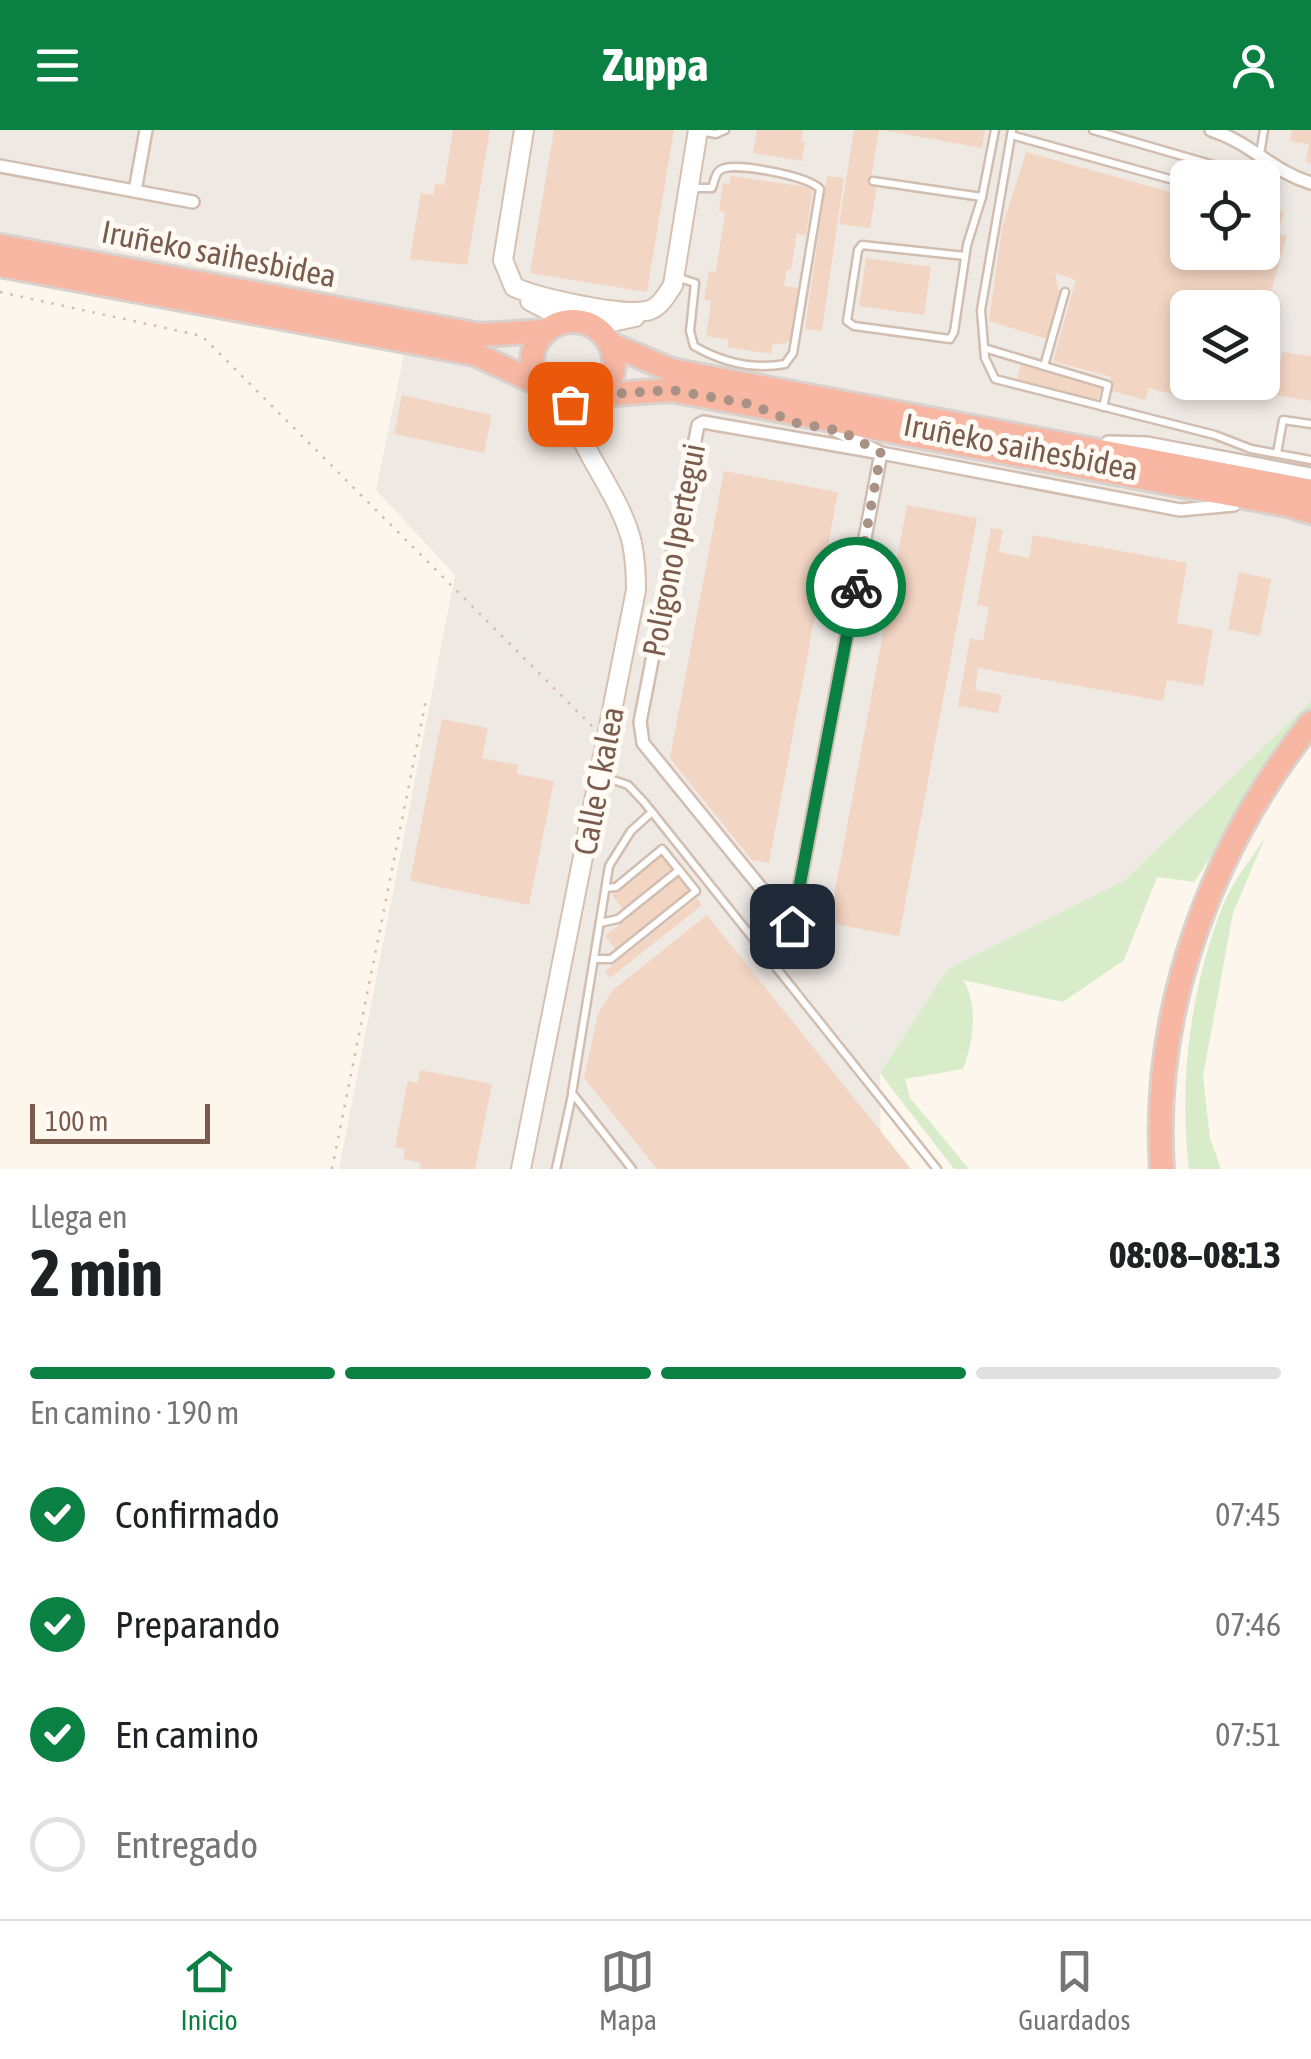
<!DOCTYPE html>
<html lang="es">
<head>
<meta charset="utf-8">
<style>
  :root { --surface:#fff; --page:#f6f6f6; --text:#202124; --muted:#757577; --line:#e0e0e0; --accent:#0b8043 }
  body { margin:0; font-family:"Asap Condensed",sans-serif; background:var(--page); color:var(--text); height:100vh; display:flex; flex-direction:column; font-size:38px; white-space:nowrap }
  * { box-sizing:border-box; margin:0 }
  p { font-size:32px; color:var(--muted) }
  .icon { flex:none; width:55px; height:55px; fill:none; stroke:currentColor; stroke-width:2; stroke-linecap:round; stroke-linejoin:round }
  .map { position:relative; height:1039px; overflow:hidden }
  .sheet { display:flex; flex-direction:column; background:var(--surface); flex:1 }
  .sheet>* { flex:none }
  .controls { position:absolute; left:1170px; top:30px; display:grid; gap:20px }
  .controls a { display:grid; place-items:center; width:110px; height:110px; border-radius:15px; background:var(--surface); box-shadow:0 5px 15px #0003; font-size:50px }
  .scale { position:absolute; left:30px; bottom:25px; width:180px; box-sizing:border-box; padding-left:10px; border:5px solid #7a5c4d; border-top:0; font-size:28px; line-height:35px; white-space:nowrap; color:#7a5c4d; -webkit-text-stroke:8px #fffaf3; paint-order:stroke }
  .pin { position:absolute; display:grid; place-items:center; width:85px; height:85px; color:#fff; margin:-42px; border-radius:20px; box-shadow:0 5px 15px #0006 }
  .courier { position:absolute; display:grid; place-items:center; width:100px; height:100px; margin:-50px; border:8px solid #0b8043; border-radius:50%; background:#fff; color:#222; box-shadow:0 2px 12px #0007 }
  .headline em { font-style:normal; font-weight:700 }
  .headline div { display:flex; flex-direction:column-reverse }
  .headline { display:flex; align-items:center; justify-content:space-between; height:170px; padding:0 30px }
  h1 { font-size:65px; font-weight:700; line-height:75px }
  .bar { display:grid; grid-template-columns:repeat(4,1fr); gap:15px 10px; align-content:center; height:120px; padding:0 30px }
  .bar i { height:12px; border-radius:8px; background:var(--line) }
  .bar .active { background:var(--accent) }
  .bar p { grid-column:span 4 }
  ol { padding:0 30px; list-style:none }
  li { display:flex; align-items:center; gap:30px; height:110px }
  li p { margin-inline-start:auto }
  li .icon { padding:10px; border-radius:50%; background:var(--accent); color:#fff; stroke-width:4 }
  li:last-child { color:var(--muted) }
  li i { width:55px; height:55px; border:5px solid var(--line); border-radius:50% }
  header { display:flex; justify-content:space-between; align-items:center; height:130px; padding:0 30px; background:var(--accent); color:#fff; font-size:45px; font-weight:700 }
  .tabs { display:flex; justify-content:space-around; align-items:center; height:140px; border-top:2px solid var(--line); background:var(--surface); font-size:28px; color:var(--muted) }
  .tabs a { display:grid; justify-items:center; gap:5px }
  .tabs .active { color:var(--accent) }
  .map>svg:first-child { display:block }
  .industrial { fill:#efe9e4; fill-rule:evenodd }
  .green { fill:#d8ecc9 }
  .building { fill:#f3d5c3 }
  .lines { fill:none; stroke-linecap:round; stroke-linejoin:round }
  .lane-casing { stroke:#d1beb0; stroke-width:11 }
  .street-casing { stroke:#d1beb0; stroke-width:16 }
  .secondary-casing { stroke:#d6c0b0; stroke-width:22 }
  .highway-casing { stroke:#dad1cd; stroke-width:28 }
  .path { stroke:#d9b8a5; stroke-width:2.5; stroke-dasharray:2.5 8; stroke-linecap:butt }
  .lane { stroke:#fff; stroke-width:6 }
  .street { stroke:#fff; stroke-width:11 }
  .secondary { stroke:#fff; stroke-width:18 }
  .highway { stroke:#f7b7a3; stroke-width:22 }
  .done { stroke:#a89285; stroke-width:10; stroke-dasharray:0 18 }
  .route { stroke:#0b8043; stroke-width:12 }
  .labels { text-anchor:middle; stroke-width:10; stroke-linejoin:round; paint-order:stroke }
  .street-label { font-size:32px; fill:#7a5c4d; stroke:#fffaf3 }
</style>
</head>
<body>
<header><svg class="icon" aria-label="menu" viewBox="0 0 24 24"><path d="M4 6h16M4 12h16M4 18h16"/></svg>Zuppa<svg class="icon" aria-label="person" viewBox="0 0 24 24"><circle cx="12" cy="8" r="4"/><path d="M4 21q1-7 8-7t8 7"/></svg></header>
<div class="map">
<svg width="1311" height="1039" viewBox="0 0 1311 1039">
  <rect width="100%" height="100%" fill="#fdf6ec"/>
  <path class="industrial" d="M0,0H1311V571L1125,750L947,840L880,943L881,1039H339L455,445L376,360L404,224L0,146ZM1188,48H1262V122H1188ZM1188,178H1262V252H1188Z"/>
  <g class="green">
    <path d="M1311,571V579L1194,752L1157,747L1124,830L1063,872L963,850C979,874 973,914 963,939L905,949L910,968L969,1039H954L880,943L947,840L1125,750Z"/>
    <path d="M1265,708L1233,783L1203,946L1210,1008L1221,1039H1189C1178,952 1191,854 1224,773C1234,750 1251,729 1265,708Z"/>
  </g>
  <g class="building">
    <path d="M453,0H490L467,135L410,129L421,63L433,65L435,54L444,55Z"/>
    <path d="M554,0H674L647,162L530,143Z"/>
    <path d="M757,0H803L801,11L805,12L802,31L753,23Z"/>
    <path d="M854,0H879L870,55L877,56L870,98L839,94Z"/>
    <path d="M882,0H985L982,18Z"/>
    <path d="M1292,0H1311V33L1306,32L1309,14L1290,11Z"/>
    <path d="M1026,22L1188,67V122H1262V104L1266,105L1268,99L1262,98V80L1270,82L1271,78L1284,82L1279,99L1274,98L1273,102L1287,106L1271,161L1276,162L1274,172L1281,173L1275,203L1281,205L1270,246L1262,244V178H1188V252H1199L1194,270L1149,258L1145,270L1112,261L1111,247L1053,231L1076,150L1055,143L1059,163L1047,209L989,191L1002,98Z"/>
    <path d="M731,46L813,58L806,105L797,104L791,140H787L784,156L798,158L790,210L783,214L773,213L771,224L727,217L729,210L706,206L711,171L704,170L709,141L716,142L725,82L719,81L723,53L729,54Z"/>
    <path d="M827,46L844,48L822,201L805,199Z"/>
    <path d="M866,128L931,137L924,185L859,176Z"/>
    <path d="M1282,222L1311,226V271L1275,265Z"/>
    <path d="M1021,234L1102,257L1097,271L1017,249Z"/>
    <path d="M402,265L492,285L484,323L394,304Z"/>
    <path d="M724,341L838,362L769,733L752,730L670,628Z"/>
    <path d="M907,375L977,388L899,806L829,793Z"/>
    <path d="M991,398L1003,400L999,422L1029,428L1033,405L1187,433L1177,493L1213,500L1203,556L1167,550L1163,571L978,538L975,560L1002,565L998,583L958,576L970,508L983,511L989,477L977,475Z"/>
    <path d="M1239,442L1271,449L1260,506L1228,499Z"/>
    <path d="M442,589L488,598L482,628L518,635L517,644L554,651L529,775L410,751Z"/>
    <path d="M663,725L673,739L623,779L612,765Z"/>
    <path d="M680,746L691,760L616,820L605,806Z"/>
    <path d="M697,768L702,775L610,848L605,841Z"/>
    <path d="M707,785L911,1039H657L584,948L598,884L613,860Z"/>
    <path d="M420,940L492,954L475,1039H420L421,1033L403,1029L405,1019L395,1017L408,951L418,953Z"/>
  </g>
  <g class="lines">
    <g class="lane-casing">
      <g id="lane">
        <path d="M1012,0L981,180L985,228L995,249L1215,305L1251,319L1311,330"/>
        <path d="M1093,0L1217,36L1215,48"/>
        <path d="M700,1L716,4L725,0"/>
        <path d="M1011,5L1188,54"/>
        <path d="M1260,24L1264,0"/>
        <path d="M873,51L982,67"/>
        <path d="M1262,75L1265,76"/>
        <path d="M965,126L862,115L858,120L847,191L854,196L950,209L954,202L967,115L982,67L995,0"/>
        <path d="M676,147L695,153L690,201L694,216C722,232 753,240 785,234L793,223L820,59C808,46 743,34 725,38C715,40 715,50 712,58H690"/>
        <path d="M984,218L1108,255L1103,277"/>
        <path d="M1044,236L1065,162"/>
        <path d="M1277,323L1283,290L1311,294"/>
        <path d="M601,646L628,655L644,672L937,1039"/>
        <path d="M600,793L618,789L679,740"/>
        <path d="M594,829H611L696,761L662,719L616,757L606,758"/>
        <path d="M556,1039L572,965"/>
        <path d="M632,1039L572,963L609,736L631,701L652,682"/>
      </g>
    </g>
    <g class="street-casing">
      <g id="street">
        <path d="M1211,0C1252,13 1271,41 1311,53"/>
        <path d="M0,36L193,72"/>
        <path d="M135,61L146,0"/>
        <path d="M703,292L881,323L792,796L643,613L640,592L698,295Z"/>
        <path d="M835,300L881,323L1180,380L1234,375"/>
        <path d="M1108,312L1147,313L1311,344"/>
      </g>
    </g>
    <g class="secondary-casing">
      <g id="secondary">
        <path d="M524,0L503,130L514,157C538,168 620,186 646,181C659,179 666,166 673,155L698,0"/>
        <path d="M530,171L569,191"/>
        <path d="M593,196L635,187"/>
        <path d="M521,1039L636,460C636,444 635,428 632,413C620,363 581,324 569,274"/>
      </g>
    </g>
    <g class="highway-casing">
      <g id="highway">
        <path d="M0,116L480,205L546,201"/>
        <path d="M0,135L475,224L537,253"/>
        <circle cx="573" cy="232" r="41"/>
        <path d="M610,214L671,240L1311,361"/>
        <path d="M598,265L671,260L1287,375L1311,382"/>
        <path d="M1162,1039C1151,880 1212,716 1311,593"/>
      </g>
    </g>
    <g class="path">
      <path d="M0,162L202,206L592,596"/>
      <path d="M332,1039L426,570"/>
    </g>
    <use href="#lane" class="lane"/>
    <use href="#street" class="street"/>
    <use href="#secondary" class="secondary"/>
    <use href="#highway" class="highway"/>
  </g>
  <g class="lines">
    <path class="done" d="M570,274H580L598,265L671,260L750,274L797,293L841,301L881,323L856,457"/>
    <path class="route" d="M792,796L856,457"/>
  </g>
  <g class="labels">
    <g class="street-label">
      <text transform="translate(219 124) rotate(11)" y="11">Iruñeko saihesbidea</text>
      <text transform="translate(1021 317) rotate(11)" y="11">Iruñeko saihesbidea</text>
      <text transform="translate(674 420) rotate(-79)" y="11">Polígono Ipertegui</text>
      <text transform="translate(599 651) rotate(-79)" y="11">Calle C kalea</text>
    </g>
  </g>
</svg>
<div class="controls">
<a><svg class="icon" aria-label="locate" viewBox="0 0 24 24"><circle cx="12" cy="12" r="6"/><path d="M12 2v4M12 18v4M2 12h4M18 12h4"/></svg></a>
<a><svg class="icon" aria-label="layers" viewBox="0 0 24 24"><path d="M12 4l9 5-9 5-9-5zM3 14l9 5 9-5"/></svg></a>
</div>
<div class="scale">100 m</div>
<div class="pin" style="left:570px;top:274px;background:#ea580c"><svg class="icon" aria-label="bag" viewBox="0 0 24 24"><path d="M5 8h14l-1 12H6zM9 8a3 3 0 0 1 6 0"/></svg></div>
<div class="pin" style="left:792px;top:796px;background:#1f2937"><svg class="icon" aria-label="home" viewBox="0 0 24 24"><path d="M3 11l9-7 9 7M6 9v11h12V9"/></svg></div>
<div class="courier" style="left:856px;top:457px"><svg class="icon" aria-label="bike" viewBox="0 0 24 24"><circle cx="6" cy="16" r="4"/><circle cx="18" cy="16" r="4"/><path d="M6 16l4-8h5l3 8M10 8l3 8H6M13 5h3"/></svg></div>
</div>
<section class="sheet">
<div class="headline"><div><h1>2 min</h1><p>Llega en</p></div><em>08:08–08:13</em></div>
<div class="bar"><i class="active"></i><i class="active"></i><i class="active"></i><i></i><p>En camino · 190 m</p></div>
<ol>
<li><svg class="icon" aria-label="check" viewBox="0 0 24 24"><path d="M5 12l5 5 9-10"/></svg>Confirmado<p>07:45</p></li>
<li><svg class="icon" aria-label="check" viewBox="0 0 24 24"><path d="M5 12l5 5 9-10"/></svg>Preparando<p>07:46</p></li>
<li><svg class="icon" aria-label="check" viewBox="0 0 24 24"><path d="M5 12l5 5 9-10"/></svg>En camino<p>07:51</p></li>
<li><i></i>Entregado</li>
</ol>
</section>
<nav class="tabs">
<a class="active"><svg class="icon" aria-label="home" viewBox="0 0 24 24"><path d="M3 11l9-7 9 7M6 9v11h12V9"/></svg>Inicio</a>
<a><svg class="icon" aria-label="map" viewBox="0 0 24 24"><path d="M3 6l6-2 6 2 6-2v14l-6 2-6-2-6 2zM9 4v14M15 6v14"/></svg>Mapa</a>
<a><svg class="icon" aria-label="saved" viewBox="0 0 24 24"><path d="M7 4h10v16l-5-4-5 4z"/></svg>Guardados</a>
</nav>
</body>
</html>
